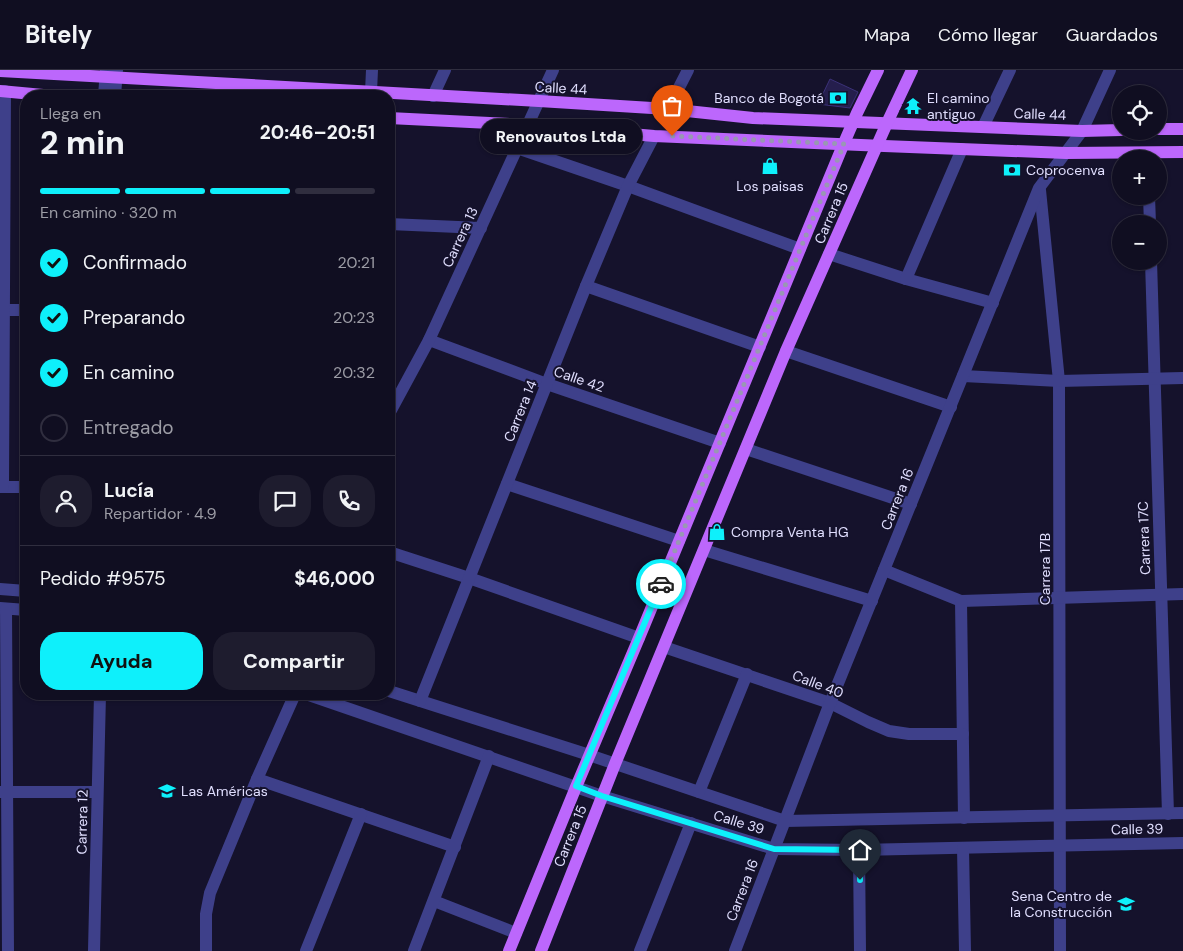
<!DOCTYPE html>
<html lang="es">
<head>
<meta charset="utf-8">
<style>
  :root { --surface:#100e21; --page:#1e1c2e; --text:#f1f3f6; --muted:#9c9ca5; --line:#302e3f; --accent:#0ef0fb }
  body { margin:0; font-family:"DM Sans",sans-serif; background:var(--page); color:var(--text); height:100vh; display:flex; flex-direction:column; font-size:19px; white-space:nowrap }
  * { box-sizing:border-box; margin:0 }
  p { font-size:16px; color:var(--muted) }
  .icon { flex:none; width:28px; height:28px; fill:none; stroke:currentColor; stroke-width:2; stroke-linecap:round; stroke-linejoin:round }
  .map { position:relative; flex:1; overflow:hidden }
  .side { position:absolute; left:20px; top:20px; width:375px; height:610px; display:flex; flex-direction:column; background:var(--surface); border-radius:20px; box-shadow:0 1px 4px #0004,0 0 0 1px var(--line) }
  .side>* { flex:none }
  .controls { position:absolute; left:1112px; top:15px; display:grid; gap:10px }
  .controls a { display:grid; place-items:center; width:55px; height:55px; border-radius:50%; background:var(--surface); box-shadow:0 1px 4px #0004,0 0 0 1px var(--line); font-size:25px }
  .pin { position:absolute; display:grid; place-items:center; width:42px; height:42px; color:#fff; margin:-51px -21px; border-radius:50% 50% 50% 0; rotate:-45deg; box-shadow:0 0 5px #0007 }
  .pin .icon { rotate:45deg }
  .courier { position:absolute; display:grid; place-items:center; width:50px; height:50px; margin:-25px; border:4px solid #0ef0fb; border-radius:50%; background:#fff; color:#222; box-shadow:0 1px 6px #0007 }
  .bubble { position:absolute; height:35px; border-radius:18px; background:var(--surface); box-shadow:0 1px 4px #0004,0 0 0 1px var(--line); font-size:16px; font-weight:800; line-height:35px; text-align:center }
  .overview em { font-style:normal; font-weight:800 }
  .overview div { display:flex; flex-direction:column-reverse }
  .overview { display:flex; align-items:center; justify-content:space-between; height:85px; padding:0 20px }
  h1 { font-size:32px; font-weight:800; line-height:38px }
  .bar { display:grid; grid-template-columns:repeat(4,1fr); gap:8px 5px; align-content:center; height:60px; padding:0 20px }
  .bar i { height:6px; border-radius:4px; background:var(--line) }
  .bar .current { background:var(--accent) }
  .bar p { grid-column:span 4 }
  .line { display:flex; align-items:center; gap:12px; padding:0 20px; border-top:1px solid var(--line) }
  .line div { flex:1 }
  .round { display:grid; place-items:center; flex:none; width:52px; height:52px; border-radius:20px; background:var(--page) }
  ol { padding:0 20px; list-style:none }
  li { display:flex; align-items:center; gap:15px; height:55px }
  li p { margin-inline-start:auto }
  li .icon { padding:5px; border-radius:50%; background:var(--accent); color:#111; stroke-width:4 }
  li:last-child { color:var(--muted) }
  li i { width:28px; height:28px; border:2px solid var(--line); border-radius:50% }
  .primary-button { display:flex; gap:10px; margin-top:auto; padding:10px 20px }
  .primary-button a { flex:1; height:58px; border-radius:20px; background:var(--accent); color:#111; font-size:20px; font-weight:800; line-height:58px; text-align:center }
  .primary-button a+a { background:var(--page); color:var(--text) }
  header { display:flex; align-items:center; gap:30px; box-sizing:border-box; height:70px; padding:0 25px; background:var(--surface); border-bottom:1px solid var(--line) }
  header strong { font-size:24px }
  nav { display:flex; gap:28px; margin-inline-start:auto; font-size:18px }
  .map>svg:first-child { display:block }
  .building { fill:#251e4d; stroke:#3b3178 }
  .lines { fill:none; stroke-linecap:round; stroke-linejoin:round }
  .minor { stroke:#3e408a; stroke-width:12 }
  .major { stroke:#bc67fc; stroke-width:12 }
  .done { stroke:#9997b4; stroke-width:5; stroke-dasharray:0 9 }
  .route { stroke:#0ef0fb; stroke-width:6 }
  .labels { text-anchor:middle; stroke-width:4; stroke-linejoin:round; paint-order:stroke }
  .street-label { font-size:14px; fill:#e0defe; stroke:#15122c }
  .poi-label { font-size:14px; fill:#e0defe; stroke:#15122c; text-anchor:start }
</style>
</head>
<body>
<header>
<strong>Bitely</strong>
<nav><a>Mapa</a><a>Cómo llegar</a><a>Guardados</a></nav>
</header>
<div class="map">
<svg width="1183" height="881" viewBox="0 0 1183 881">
  <rect width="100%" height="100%" fill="#15122c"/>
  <path class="building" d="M830,9L858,22L850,38L818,34Z"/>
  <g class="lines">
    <g class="minor">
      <path d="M371,22L372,0"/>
      <path d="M104,26L106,0"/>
      <path d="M115,26L117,0"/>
      <path d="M433,26L445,0"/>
      <path d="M668,39L688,0"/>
      <path d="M983,57L1010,0"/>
      <path d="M517,78L628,116L800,179"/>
      <path d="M1040,120L1059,311L1060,881"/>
      <path d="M1149,126L1150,154"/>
      <path d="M389,154L481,158"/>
      <path d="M829,184L906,209L993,233"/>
      <path d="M1151,191L1168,744"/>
      <path d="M906,209L962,79"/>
      <path d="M586,216L760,277"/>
      <path d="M0,240H26"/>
      <path d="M429,270L547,314L720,373"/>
      <path d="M786,281L951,337"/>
      <path d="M963,306L1059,311L1183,308"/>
      <path d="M389,344L429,270L553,0"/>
      <path d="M746,379L911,434"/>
      <path d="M507,414L679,471"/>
      <path d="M0,417H26"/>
      <path d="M3,417L5,21"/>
      <path d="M704,480L872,531"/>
      <path d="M389,482L469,508L639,568"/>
      <path d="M884,500L961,531L1183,524"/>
      <path d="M0,519L26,521"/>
      <path d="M961,531L964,748"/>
      <path d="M0,538L26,540"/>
      <path d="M6,539L8,881"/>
      <path d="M664,577L830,633L868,652L889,661L909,664H963"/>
      <path d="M389,621L583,683L785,751L1183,743"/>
      <path d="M306,624L602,726L774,779L859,780L1183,773"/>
      <path d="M420,631L586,216L628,116L654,66"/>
      <path d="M257,709L455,777"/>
      <path d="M0,722H97"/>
      <path d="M699,722L747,604"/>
      <path d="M963,778L965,881"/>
      <path d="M859,780L860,881"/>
      <path d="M434,831L516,863"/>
      <path d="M94,881L100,624"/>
      <path d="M206,881V844L210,823L257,709L295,624"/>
      <path d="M306,881L361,744"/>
      <path d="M414,881L489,686"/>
      <path d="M640,881L691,753"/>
      <path d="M735,881L830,633L1039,118L1082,61L1110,0"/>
    </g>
    <g class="major">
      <path d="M0,1L539,31L668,39L753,48L1082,61L1121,60"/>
      <path d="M0,21L54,26"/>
      <path d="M389,48L528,55L654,66L884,76L1066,83L1183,82"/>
      <path d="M1159,59H1183"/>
      <path d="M509,881L576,717L639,568L841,80L857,43L878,0"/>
      <path d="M541,881L615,694L786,281L887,53L912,0"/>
    </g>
  </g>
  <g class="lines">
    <path class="done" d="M661,514L844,74L672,66"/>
    <path class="route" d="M661,514L576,716L602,726L774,779L860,780V810"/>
  </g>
  <defs>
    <g id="bank-bare" transform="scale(1.35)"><path d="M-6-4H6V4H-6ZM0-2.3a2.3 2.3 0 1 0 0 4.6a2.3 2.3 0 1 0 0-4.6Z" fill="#0ef0fb" stroke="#15122c" stroke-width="2.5" paint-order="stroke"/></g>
    <g id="temple-bare" transform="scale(1.35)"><path d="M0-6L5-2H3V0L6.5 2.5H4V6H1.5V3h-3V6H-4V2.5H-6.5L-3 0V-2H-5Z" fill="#0ef0fb" stroke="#15122c" stroke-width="2.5" paint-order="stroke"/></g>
    <g id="shop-bare" transform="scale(1.35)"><path d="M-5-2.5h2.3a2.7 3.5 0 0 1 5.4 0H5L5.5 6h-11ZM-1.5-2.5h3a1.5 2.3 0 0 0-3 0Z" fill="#0ef0fb" stroke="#15122c" stroke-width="2.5" paint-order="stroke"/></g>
    <g id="school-bare" transform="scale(1.35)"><path d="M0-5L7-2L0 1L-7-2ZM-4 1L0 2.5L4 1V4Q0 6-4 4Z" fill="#0ef0fb" stroke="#15122c" stroke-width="2.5" paint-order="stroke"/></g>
    <g id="university-bare" transform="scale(1.35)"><path d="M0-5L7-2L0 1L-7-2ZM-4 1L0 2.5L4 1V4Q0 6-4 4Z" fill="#0ef0fb" stroke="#15122c" stroke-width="2.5" paint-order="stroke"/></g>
  </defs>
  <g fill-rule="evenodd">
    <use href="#bank-bare" x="838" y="28"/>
    <use href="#temple-bare" x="913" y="36"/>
    <use href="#shop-bare" x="770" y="96"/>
    <use href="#bank-bare" x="1012" y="100"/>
    <use href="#shop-bare" x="717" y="462"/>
    <use href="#school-bare" x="167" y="721"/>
    <use href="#university-bare" x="1126" y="834"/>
  </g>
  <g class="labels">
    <g class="street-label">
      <text transform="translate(561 18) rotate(3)" y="5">Calle 44</text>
      <text transform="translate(1040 44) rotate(2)" y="5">Calle 44</text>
      <text transform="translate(831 143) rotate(-67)" y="5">Carrera 15</text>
      <text transform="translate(460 167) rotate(-65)" y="5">Carrera 13</text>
      <text transform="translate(579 309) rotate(19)" y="5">Calle 42</text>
      <text transform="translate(520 341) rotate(-68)" y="5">Carrera 14</text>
      <text transform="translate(897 429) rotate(-68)" y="5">Carrera 16</text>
      <text transform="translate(1144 468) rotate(-92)" y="5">Carrera 17C</text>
      <text transform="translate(1045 499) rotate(-90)" y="5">Carrera 17B</text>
      <text transform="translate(818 614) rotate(21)" y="5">Calle 40</text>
      <text transform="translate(82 752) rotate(-89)" y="5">Carrera 12</text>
      <text transform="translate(739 752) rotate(17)" y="5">Calle 39</text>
      <text transform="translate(1137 759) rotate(-1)" y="5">Calle 39</text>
      <text transform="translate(570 766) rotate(-68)" y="5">Carrera 15</text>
      <text transform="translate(742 820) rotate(-69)" y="5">Carrera 16</text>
    </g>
    <g class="poi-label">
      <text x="824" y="33" text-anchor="end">Banco de Bogotá</text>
      <text x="927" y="33">El camino<tspan x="927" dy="16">antiguo</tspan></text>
      <text x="1026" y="105">Coprocenva</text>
      <text x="770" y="121" text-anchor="middle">Los paisas</text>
      <text x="731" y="467">Compra Venta HG</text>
      <text x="181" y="726">Las Américas</text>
      <text x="1112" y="831" text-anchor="end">Sena Centro de<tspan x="1112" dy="16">la Construcción</tspan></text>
    </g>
  </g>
</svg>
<div class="controls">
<a><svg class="icon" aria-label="locate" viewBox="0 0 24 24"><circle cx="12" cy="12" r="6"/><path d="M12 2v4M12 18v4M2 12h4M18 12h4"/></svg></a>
<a>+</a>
<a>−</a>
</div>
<div class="pin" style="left:672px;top:66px;background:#ea580c"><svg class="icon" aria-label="bag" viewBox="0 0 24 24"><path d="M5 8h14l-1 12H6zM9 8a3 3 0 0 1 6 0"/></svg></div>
<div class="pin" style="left:860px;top:810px;background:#1f2937"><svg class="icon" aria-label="home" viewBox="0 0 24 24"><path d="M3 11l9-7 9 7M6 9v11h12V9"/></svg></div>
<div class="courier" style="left:661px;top:514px"><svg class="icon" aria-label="car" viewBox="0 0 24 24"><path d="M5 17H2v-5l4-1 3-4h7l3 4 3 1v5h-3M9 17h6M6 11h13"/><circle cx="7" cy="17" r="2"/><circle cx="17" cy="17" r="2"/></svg></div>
<div class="bubble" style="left:480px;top:49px;width:162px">Renovautos Ltda</div>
<section class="side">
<div class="overview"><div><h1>2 min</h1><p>Llega en</p></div><em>20:46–20:51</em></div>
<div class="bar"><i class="current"></i><i class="current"></i><i class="current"></i><i></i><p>En camino · 320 m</p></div>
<ol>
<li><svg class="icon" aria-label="check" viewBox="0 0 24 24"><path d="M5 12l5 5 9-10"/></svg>Confirmado<p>20:21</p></li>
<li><svg class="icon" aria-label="check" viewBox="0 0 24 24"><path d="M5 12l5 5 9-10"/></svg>Preparando<p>20:23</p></li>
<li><svg class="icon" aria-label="check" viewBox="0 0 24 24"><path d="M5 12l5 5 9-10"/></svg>En camino<p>20:32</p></li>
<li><i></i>Entregado</li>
</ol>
<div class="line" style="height:90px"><a class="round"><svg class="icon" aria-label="person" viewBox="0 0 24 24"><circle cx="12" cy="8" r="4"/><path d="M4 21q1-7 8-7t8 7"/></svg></a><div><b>Lucía</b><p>Repartidor · 4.9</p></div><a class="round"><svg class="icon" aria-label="chat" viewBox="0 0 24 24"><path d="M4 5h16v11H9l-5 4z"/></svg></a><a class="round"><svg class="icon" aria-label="phone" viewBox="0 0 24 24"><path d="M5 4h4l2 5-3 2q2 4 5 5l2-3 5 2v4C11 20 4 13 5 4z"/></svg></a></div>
<div class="line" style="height:65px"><div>Pedido #9575</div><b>$46,000</b></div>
<div class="primary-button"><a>Ayuda</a><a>Compartir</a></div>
</section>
</div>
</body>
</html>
